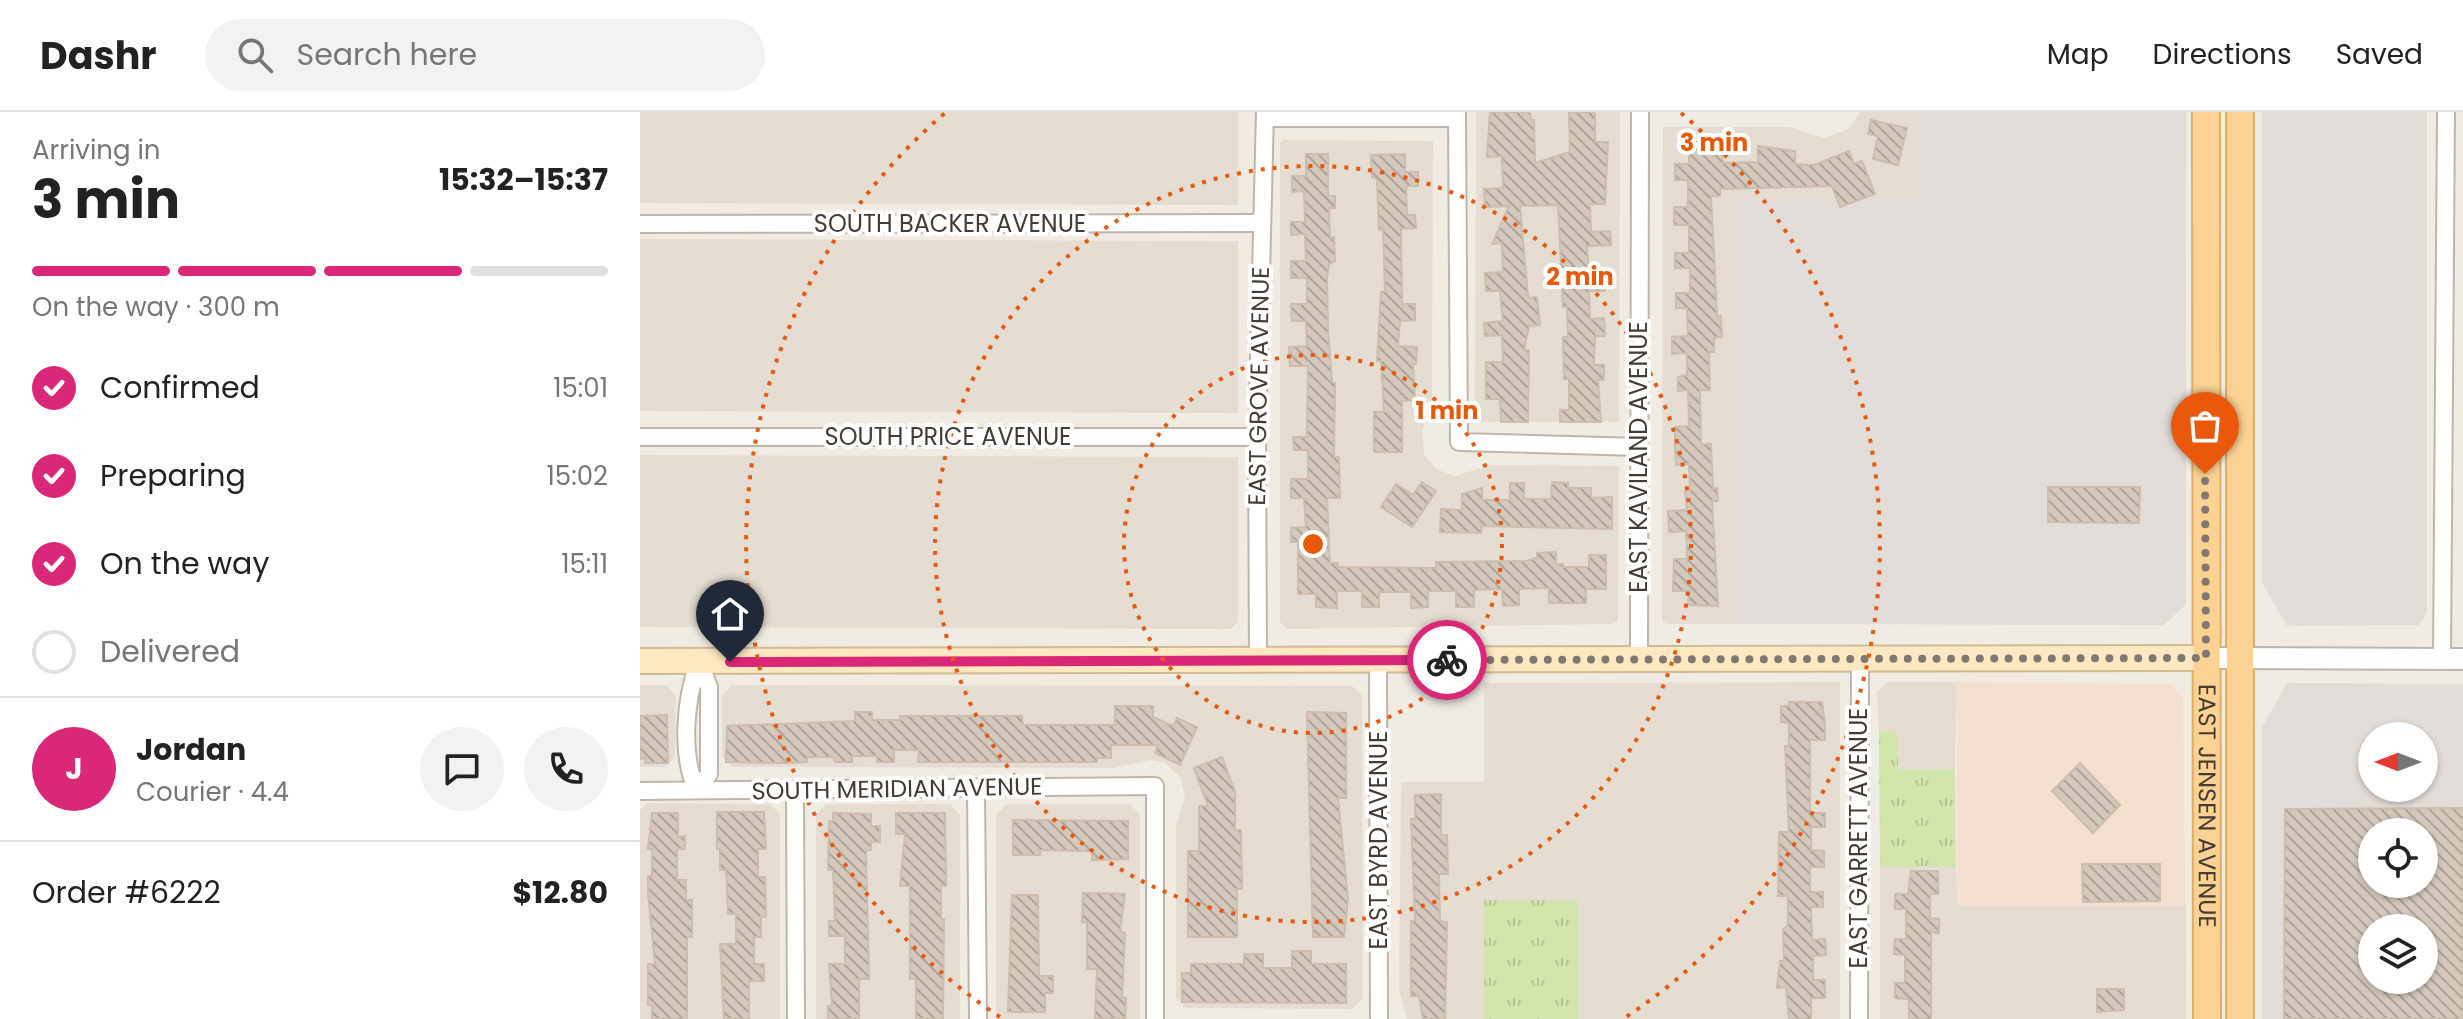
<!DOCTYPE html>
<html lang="en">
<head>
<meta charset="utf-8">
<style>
  :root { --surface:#fff; --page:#f2f2f2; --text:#222; --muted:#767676; --line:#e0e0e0; --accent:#db2777 }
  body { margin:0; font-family:Poppins,sans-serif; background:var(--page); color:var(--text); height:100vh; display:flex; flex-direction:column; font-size:30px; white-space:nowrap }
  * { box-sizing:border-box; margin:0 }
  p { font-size:26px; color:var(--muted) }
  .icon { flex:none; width:44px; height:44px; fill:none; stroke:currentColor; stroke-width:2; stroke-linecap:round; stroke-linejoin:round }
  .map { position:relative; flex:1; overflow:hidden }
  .sheet { display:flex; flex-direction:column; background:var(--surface); width:640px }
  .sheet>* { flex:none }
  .needle { width:52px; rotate:270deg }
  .tools { position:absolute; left:1718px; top:610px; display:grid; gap:16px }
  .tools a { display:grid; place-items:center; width:80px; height:80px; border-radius:50%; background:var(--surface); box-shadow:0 2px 6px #0004; font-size:40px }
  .pin { position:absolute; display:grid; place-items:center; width:68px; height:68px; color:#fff; margin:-82px -34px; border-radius:50% 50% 50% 0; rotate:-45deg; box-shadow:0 0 8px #0007 }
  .pin .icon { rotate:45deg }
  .courier { position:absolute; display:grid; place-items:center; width:80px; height:80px; margin:-40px; border:6px solid #db2777; border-radius:50%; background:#fff; color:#222; box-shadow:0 2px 10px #0007 }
  .overview em { font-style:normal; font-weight:700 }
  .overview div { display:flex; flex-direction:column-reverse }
  .overview { display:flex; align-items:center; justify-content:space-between; height:136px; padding:0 32px }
  h1 { font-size:52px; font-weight:700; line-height:60px }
  .bar { display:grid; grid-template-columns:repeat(4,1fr); gap:12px 8px; align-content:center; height:96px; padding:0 32px }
  .bar i { height:10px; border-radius:6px; background:var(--line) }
  .bar .selected { background:var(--accent) }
  .bar p { grid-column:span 4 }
  .line { display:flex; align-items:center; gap:20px; padding:0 32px; border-top:2px solid var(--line) }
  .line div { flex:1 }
  .round { display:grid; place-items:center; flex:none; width:84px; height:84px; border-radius:42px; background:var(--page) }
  ol { padding:0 32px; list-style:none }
  li { display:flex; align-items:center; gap:24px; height:88px }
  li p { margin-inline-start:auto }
  li .icon { padding:8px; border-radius:50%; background:var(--accent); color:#fff; stroke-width:4 }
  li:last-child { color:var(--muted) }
  li i { width:44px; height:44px; border:4px solid var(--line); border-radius:50% }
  header { display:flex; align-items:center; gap:48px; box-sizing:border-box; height:112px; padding:0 40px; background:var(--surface); border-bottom:2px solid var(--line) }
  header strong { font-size:38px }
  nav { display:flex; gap:44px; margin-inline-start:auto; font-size:28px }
  .search { width:560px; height:72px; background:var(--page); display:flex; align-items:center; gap:20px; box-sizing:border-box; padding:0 28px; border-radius:44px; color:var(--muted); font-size:30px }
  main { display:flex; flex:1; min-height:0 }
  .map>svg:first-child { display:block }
  .residential { fill:#e5ddd2 }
  .commercial { fill:#f3e0ce }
  .industrial { fill:#e3ddd9; fill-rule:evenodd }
  .grass { fill:url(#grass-tufts) }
  .building { fill:url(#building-back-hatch); stroke:#cdbdad; stroke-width:2; fill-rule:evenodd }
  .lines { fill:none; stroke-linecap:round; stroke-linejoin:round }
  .minor-casing { stroke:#bfb5aa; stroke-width:20 }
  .tertiary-casing { stroke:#bfb5aa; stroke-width:24 }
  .secondary-casing { stroke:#d0ba94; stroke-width:28 }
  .primary-casing { stroke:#dfad64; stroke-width:30 }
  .minor { stroke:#fff; stroke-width:16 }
  .tertiary { stroke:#fff; stroke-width:20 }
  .secondary { stroke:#fde8c2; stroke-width:24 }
  .primary { stroke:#fbd293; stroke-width:26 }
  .done { stroke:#807971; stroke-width:8; stroke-dasharray:0 14.4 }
  .route { stroke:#db2777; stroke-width:10 }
  .ring { fill:none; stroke:#e8590c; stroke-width:4; stroke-dasharray:4 8 }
  .labels { text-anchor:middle; stroke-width:8; stroke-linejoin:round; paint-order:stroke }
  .street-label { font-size:24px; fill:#433b34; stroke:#fff }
  .centre { fill:#e8590c; stroke:#fff; stroke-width:4 }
  .ring-label { font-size:24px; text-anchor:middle; font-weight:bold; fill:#e8590c; stroke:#fff; stroke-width:8; stroke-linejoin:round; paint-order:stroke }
</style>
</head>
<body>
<header>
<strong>Dashr</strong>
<div class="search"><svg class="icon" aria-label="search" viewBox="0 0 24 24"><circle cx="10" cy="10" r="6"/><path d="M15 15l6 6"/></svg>Search here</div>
<nav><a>Map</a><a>Directions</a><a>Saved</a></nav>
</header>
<main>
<section class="sheet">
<div class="overview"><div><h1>3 min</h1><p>Arriving in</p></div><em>15:32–15:37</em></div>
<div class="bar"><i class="selected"></i><i class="selected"></i><i class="selected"></i><i></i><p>On the way · 300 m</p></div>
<ol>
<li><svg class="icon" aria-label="check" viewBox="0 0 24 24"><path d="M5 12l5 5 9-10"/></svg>Confirmed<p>15:01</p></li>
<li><svg class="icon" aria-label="check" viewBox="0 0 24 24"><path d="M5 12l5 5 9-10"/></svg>Preparing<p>15:02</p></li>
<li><svg class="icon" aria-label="check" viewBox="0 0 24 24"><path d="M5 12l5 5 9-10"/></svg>On the way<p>15:11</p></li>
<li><i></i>Delivered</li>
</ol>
<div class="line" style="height:144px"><b class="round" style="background:var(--accent);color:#fff">J</b><div><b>Jordan</b><p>Courier · 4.4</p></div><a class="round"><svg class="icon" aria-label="chat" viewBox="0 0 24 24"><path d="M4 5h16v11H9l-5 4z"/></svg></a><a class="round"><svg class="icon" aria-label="phone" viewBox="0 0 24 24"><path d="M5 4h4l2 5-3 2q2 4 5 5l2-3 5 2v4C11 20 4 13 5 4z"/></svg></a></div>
<div class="line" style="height:104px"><div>Order #6222</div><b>$12.80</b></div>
</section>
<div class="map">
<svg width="1823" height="907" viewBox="0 0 1823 907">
  <defs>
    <pattern id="grass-tufts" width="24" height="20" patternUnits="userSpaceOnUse" patternTransform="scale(2)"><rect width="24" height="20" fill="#d2e5ad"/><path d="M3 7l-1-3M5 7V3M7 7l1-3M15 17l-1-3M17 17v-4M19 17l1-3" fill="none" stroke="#b6c595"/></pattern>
    <pattern id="building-back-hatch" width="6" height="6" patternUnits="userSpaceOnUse" patternTransform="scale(2)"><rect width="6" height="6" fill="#d5c9bc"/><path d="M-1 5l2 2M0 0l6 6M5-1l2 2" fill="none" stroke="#aea49a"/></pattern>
  </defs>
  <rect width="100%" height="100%" fill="#f1ece3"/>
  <g class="residential">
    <path d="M0,0H598V93L0,91Z"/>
    <path d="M836,0H980L979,310H835Z"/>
    <path d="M1220,0H1282V88L1095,87L1094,512H1027L1022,509L1023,15H1150L1184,26L1209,17Z"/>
    <path d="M643,28L793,29L792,292L782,319L784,342L796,357L814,364L852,353L979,354L978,509L972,512L647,517L640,510V31Z"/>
    <path d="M0,127L598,129V301L0,299Z"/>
    <path d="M0,343L598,345V510L591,517L0,515Z"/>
    <path d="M1200,570V907H938V788H845L844,907H767L759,878L761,670H844V571Z"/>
    <path d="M1248,570H1317L1315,657L1257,658V620H1239L1237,580Z"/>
    <path d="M0,573H26L36,583L35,645L25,655H0Z"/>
    <path d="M92,573L712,574L722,583L723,887L712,897L546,896L536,886V714L545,685L541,666L524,650L510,648L474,656L92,655L82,645V584Z"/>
    <path d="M7,691L130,692L140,702V907H0V698Z"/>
    <path d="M187,692H310L320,703V907H176V702Z"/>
    <path d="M367,692H490L500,703V907H356V703Z"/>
    <path d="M1240,755H1316L1318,793H1546V907H1240Z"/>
  </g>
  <path class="commercial" d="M1317,570L1531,572L1543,584L1545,793H1317Z"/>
  <g class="industrial">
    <path d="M1282,0H1546V492L1524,513L1094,512L1095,87L1282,88Z"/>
    <path d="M1622,0H1787V501L1779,513L1647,514L1622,471Z"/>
    <path d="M1647,571L1823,572V907H1622V615ZM1732,624H1784V676H1732ZM1732,720H1784V772H1732ZM1732,816H1784V868H1732Z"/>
  </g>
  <g class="grass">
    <path d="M1257,619L1258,658L1315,657L1316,755H1240L1239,620Z"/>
    <rect x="844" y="788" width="94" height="119"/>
  </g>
  <g class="building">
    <path d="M850,0H890L891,8H894L895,51L930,40L929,0H955V30H968L965,92H950L951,120L970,119L971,133L947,134L949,164H964L965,179H949L950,207L964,206L965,224H955L954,253H964V268H958L961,310H920V298H929V267H924L923,225H928L927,195H923L918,93L880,94L888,186L897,185L900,213L889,214L884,238H889L888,310H861L860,287H846V250H863L862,223L845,224L844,211L863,209L860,179H846L845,161L863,160L862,131L852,132L869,94L845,95L844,77L863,76L862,44L847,45Z"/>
    <path d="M1231,8L1267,16L1258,53L1233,47L1238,24L1228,22Z"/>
    <path d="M1049,30H1082L1083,51L1118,50V34L1155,39V52L1174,53L1209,39L1214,52L1222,49L1235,82L1200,95L1192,74L1080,77V84H1071L1077,204H1081L1082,225L1074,226V240H1069L1070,278H1060L1061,332H1071L1073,377L1077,376L1078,389H1072L1078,494L1048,493L1049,479H1033L1034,447H1047L1046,419L1029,420L1028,399L1047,398L1045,379L1050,378L1049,352L1036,353L1035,334V315L1049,314L1048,278L1038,279V265L1047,263V241L1032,242V225L1048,224L1047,196H1036V181H1050V156H1035V141H1049V113H1034V95H1048V68H1035V52H1049Z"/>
    <path d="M666,42H688V84H695V96H689L690,127L694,125L695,149L689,152L687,165L688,216L692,270L695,271L694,345H699L700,386H687L690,451H698V455L796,456V450L886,449L897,446V441L916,440V452H923V455H949V443H966V477H946V491H909V476L879,477V493L863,494L862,477L834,478V495H816V479H788V495L771,496V480H739V495H722V479H697V496L676,495V482H658V430H651V416L666,415L664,386H651V367H668V338H654L653,325H667L668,254H650L649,235L667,234L666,209H652L651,192H667V166H651V149H666L665,122L651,123V110H665L664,79L652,80V64H666Z"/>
    <path d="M765,42V60H778V74H766L767,103H775L776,116L761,117L762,192H775V208L760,209L758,234L777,235L776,252H773L775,288L762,289V340H734V300H744L741,249H737L741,180L745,179L743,117L739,118L737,67L732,65L731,43Z"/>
    <path d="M782,370L796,379L772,415L741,395L756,372L773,383Z"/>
    <path d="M912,370L928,371V376H951V386L972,385V417L841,414V421L800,420L801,397L822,398V382L842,376V388H870V371H884V387H911Z"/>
    <path d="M1408,375H1500L1499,411L1408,410Z"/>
    <path d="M1149,590H1182L1185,612V628H1170V701H1185V715H1171V738L1184,739V755H1170V780H1183V795H1171L1172,828L1185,827L1186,843L1173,844V868H1185V886H1171V907H1149L1146,875L1137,876L1140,849H1144L1143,818L1148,813V784H1138L1139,720H1149L1145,634H1149V611L1141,610V594H1149Z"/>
    <path d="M475,594H513V605L533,614L537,606L557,615L540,653L515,641L518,633H471V646H457V650H278L279,638H254V650H237V644H212V650H195L193,645H167V650L142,651L86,650L87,614L215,609V600H232V608H260V604H382L383,613H475Z"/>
    <path d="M667,600L706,601V686H698L708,787L704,825H673Z"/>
    <path d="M27,603L28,651H5V646L0,647V604Z"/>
    <path d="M582,645L595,680V718H601L602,777H597V825H548V739H559V694H568L554,656Z"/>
    <path d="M1440,651L1480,693L1453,721L1412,679Z"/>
    <path d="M801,682V723H807L808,762H799L800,809L807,810L805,907H783L779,884H771V809H775L771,707H775V683Z"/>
    <path d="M1823,696V907H1644L1645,697ZM1732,720H1784V772H1732ZM1732,816H1784V868H1732Z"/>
    <path d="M77,700H124L126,737H118V765H125L126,805H121V825H114V852H124V869H109V907H84L80,832H96V802H88L86,758H80V737H77Z"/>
    <path d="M12,701H38V725L45,724V737H37V768H46V788H52V825H47V907H12V893H8V852H15L8,781V764H12V737H8Z"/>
    <path d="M193,701L231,702V714H240V730H231V738H226L229,867H219V907H188V894H192L189,852H205V824H189V809H195L193,758H188L189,709H193Z"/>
    <path d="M256,701H305L306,774H301V807H304L303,907H276V867H270V774H260L265,722H256Z"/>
    <path d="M373,708L488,709V747L452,748V739L400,738V743H373Z"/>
    <path d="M1442,752H1520V789L1443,790Z"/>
    <path d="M1271,759H1298V782H1290V806L1299,807V821L1291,820V907H1269V887L1255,886V871H1265V843L1254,842L1255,827H1266V797H1255V782H1268Z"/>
    <path d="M443,781L485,782L480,819L485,821L482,886H486L485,907L455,906L457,857H447V810H442Z"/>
    <path d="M372,783H398L399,864H413V881H405V900H368Z"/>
    <path d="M652,839H671V852H706V891L542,890V861H551V852H604V842H623V856H652Z"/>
    <path d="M1457,877H1484V898L1457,900Z"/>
  </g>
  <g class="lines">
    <g class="minor-casing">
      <g id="minor">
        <path d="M817,0L819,330L999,335"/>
        <path d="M626,6H817"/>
        <path d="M0,112L621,111"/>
        <path d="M0,325H617"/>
        <path d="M999,545L1000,0"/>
        <path d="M1802,547L1806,0"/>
        <path d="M618,548L617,325L625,0"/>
        <path d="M738,549L739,907"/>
        <path d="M336,676L338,907"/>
        <path d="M57,678L69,662V575L59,550"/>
        <path d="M57,678C40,643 45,586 59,550"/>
        <path d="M0,679L515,674V907"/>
        <path d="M155,679L156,907"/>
        <path d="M1219,907L1220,546"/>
      </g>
    </g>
    <g class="tertiary-casing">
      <path id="tertiary" d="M1566,546L1823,547"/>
    </g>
    <g class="secondary-casing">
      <path id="secondary" d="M0,549L1566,546"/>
    </g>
    <g class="primary-casing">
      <g id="primary">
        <path id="s1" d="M1566,0L1567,907"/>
        <path d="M1600,907V0"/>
      </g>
    </g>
    <use href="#minor" class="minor"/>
    <use href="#tertiary" class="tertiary"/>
    <use href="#secondary" class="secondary"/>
    <use href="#primary" class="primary"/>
  </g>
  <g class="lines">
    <path class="done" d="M807,548L1566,546L1565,362"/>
    <path class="route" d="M90,550L807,548"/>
  </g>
  <g class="ring">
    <circle cx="673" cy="432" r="189"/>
    <circle cx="673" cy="432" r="378"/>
    <path d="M360 905A567 567 0 0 1 305 1M1041 1A567 567 0 0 1 986 905"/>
  </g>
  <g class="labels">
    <g class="street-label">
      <text x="310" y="120">SOUTH BACKER AVENUE</text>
      <text transform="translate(619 274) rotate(-89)" y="8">EAST GROVE AVENUE</text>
      <text x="308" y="333">SOUTH PRICE AVENUE</text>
      <text transform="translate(999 345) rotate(-90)" y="8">EAST KAVILAND AVENUE</text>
      <text transform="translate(257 677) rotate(-1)" y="8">SOUTH MERIDIAN AVENUE</text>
      <text dy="8" stroke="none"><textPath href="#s1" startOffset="694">EAST JENSEN AVENUE</textPath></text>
      <text transform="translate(1219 726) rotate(-90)" y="8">EAST GARRETT AVENUE</text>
      <text transform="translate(739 728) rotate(-90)" y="8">EAST BYRD AVENUE</text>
    </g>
  </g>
  <circle cx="673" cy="432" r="12" class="centre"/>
  <g class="ring-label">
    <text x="1074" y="39">3 min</text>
    <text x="940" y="173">2 min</text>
    <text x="807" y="307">1 min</text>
  </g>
</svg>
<div class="tools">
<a><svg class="needle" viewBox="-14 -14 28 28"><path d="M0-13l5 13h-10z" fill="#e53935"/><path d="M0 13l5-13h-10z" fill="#767676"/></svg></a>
<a><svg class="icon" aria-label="locate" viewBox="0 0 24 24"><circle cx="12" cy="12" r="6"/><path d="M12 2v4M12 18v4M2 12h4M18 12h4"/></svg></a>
<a><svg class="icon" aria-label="layers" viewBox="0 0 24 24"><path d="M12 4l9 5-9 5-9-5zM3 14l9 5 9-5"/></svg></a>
</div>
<div class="pin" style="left:1565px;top:362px;background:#ea580c"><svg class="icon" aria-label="bag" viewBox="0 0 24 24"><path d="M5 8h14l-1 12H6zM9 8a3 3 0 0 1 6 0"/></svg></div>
<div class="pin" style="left:90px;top:550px;background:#1f2937"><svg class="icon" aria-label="home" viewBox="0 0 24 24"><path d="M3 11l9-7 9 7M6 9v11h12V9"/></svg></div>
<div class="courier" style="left:807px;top:548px"><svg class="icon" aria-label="bike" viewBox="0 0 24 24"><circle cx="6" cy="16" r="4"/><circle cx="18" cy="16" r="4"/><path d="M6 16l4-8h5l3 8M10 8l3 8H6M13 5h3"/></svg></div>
</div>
</main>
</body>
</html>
